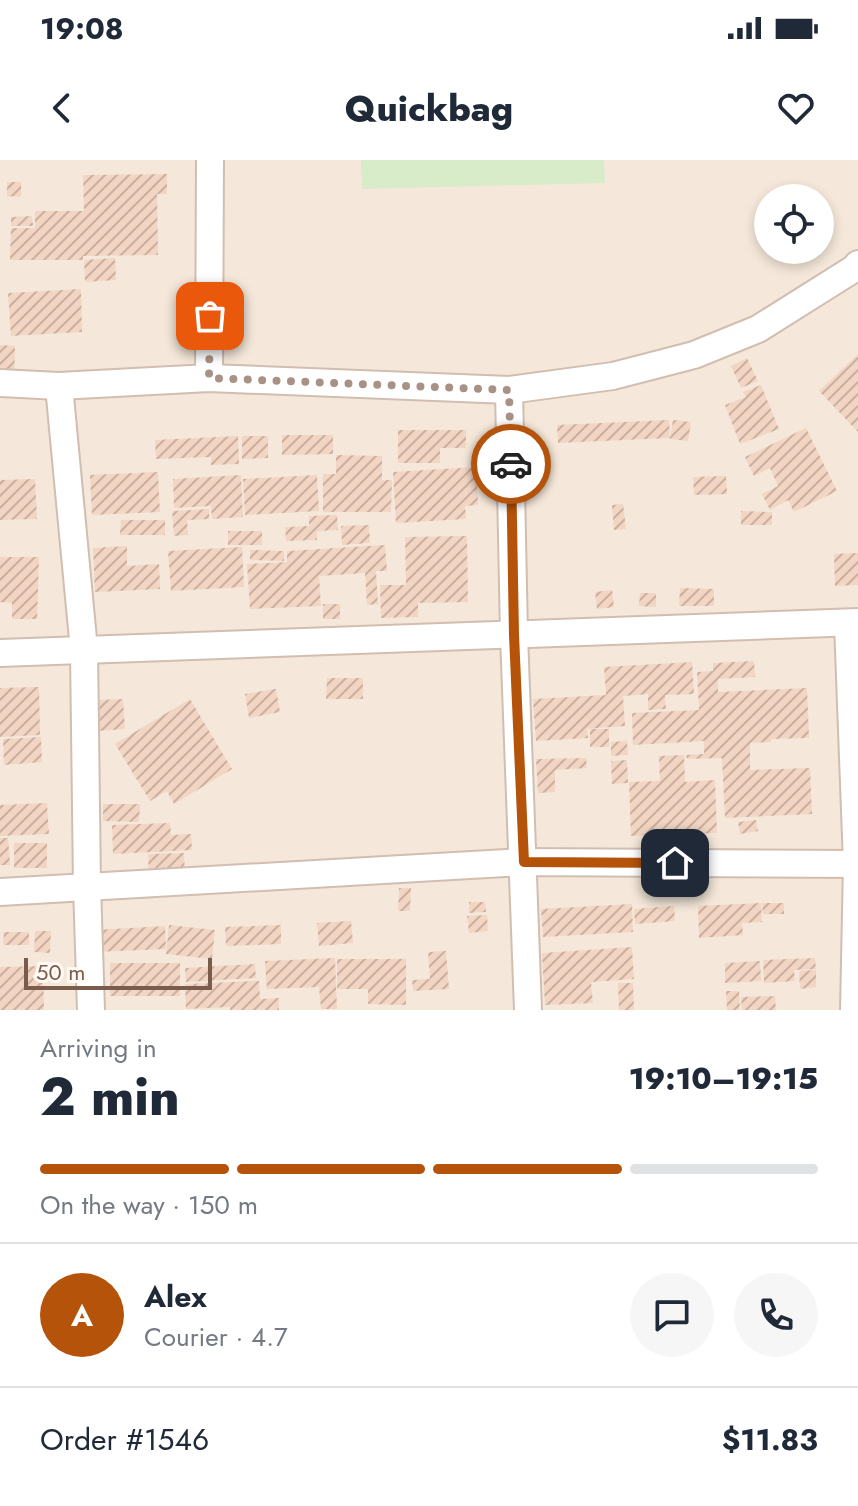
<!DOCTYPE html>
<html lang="en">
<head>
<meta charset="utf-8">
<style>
  :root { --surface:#fff; --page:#f6f6f7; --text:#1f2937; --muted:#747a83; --line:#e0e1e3; --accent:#b45309 }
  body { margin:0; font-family:Jost,sans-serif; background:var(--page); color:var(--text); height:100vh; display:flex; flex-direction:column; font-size:30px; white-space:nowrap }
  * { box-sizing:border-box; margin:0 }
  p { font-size:26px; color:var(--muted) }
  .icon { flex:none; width:44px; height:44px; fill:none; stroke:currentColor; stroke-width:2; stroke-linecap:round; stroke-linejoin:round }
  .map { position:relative; height:850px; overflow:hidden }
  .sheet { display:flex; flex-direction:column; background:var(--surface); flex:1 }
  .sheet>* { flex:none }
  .controls { position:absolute; left:754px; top:24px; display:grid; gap:16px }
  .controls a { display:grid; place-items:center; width:80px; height:80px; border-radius:50%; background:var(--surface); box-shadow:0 4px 12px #0003; font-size:40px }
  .scale { position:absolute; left:24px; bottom:20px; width:188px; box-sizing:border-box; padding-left:8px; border:4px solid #7a5c4d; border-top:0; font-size:22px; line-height:28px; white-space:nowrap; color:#7a5c4d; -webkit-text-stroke:6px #fffaf3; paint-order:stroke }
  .pin { position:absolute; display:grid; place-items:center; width:68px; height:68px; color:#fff; margin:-34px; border-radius:16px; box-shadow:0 4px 12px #0006 }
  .courier { position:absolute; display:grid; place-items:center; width:80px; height:80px; margin:-40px; border:6px solid #b45309; border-radius:50%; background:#fff; color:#222; box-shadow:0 2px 10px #0007 }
  .summary em { font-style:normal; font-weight:800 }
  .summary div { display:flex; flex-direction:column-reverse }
  .summary { display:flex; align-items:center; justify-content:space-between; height:136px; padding:0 40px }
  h1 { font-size:52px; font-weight:800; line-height:60px }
  .bar { display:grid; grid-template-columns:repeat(4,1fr); gap:12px 8px; align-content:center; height:96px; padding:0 40px }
  .bar i { height:10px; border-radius:6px; background:var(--line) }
  .bar .selected { background:var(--accent) }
  .bar p { grid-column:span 4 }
  .line { display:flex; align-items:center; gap:20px; padding:0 40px; border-top:2px solid var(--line) }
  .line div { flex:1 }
  .round { display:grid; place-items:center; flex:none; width:84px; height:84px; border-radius:42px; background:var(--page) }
  .status { display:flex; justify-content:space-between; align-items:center; height:56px; padding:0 40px; background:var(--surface); direction:ltr }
  .status svg { height:22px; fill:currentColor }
  header { display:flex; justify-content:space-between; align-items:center; height:104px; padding:0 40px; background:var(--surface); font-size:36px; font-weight:800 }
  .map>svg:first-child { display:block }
  .residential { fill:#f5e8da; fill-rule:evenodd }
  .park { fill:#d8ecc9 }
  .building { fill:url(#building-hatch) }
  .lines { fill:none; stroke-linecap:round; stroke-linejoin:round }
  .minor-casing { stroke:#d1beb0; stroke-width:30 }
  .minor { stroke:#fff; stroke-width:26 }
  .done { stroke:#a89285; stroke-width:8; stroke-dasharray:0 14.4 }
  .route { stroke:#b45309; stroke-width:10 }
</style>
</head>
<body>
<div class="status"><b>19:08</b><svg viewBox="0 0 49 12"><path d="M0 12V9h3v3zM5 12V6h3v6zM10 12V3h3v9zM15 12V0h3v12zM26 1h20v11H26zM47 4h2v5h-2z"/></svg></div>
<header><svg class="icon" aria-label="back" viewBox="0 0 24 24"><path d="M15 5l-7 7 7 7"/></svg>Quickbag<svg class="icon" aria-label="heart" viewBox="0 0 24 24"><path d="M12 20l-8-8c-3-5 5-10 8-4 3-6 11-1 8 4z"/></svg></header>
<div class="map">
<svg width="858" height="850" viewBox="0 0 858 850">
  <defs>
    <pattern id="building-hatch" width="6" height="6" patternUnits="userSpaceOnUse" patternTransform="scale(2)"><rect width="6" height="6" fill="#f3d5c3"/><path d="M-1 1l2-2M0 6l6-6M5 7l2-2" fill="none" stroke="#cab0a1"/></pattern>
  </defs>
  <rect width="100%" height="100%" fill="#fdf6ec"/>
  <path class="residential" d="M0,0H858V850H0ZM768,38H820V90H768Z"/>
  <path class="park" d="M361,0H604L605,23L362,29Z"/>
  <g class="building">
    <path d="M167,14V34H157L158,95L83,96V100H10L11,68H35V51H84L83,15Z"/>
    <path d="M7,22H21V37L7,36Z"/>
    <path d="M32,56L33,66H11V57Z"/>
    <path d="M115,98L116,120L85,122L84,100Z"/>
    <path d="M81,129L82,172L11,176L8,133Z"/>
    <path d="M0,185L15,186L14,224H0Z"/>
    <path d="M858,194V272L819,231Z"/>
    <path d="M747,198L758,221L741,228L731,206Z"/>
    <path d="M761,225L779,269L740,284L725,245L746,237L743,232Z"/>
    <path d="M669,260L670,278L558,283L557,265Z"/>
    <path d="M673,260L691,262L688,281L670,279Z"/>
    <path d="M806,268L837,331L794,352L788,340L770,350L762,334L778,326L770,308L754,316L745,297Z"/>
    <path d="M398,270H466V288H440V303H398Z"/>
    <path d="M282,275H333V294L282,295Z"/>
    <path d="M238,276L239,304L211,305V297L156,299L155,280Z"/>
    <path d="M242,276H268V298L242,299Z"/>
    <path d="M336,295L382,296V320H392L391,352H323V314H336Z"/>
    <path d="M476,307L478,345L465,346L466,359L396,363L393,312Z"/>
    <path d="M158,312L160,352L92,355L90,315Z"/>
    <path d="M241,315L243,357L212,359L211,346L174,348L173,319Z"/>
    <path d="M317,315L319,351L245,355L243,319Z"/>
    <path d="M726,316L727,334L694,335L693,317Z"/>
    <path d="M35,319L37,359L0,360V320Z"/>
    <path d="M623,344L626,369L614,370L612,345Z"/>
    <path d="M209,349V359L187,360L188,375L174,376L172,351Z"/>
    <path d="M741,351L772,352V365H741Z"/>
    <path d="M337,355L338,370L317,371V380L286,381L285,367L309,366V356Z"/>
    <path d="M121,360H165V375H120Z"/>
    <path d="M369,365L370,383L342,385L341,366Z"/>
    <rect x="228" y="371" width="34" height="14"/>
    <path d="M467,376L468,442L418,443V457L381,458L380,425H406L405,377Z"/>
    <path d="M385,385L387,411H376L378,444L367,445L365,413L319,416L321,446L250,449L247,404L287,402V391Z"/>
    <path d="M127,386V406L159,404L160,429L95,432L93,388Z"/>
    <path d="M242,387L244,427L171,431L168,391Z"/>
    <path d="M250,390L284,391V401L250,400Z"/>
    <path d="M858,393V425L835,426L834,394Z"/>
    <path d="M0,397H39L37,459H12V443L0,442Z"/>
    <path d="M680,428L714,429V446H679Z"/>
    <path d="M612,430L614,447L597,449L595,432Z"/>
    <path d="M640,433H656V447L639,446Z"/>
    <rect x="323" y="444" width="17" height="15"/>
    <path d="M754,501L755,517L718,519V532L807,528L809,578L771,579V582L750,583V610L810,608L812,654L725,658L722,598L687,599L686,595L704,594V581L633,585L632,553L699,550L697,512L713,511V503Z"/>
    <path d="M692,502L694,534L665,535L666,549L648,550V534L623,536L625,566L585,569H587L588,578L536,581L533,539L606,535L604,507Z"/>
    <path d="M327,518H363V539H326Z"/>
    <path d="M39,527L40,575L0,577V528Z"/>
    <path d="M276,529L280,552L249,558L245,534Z"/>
    <path d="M123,539L125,569L98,571L96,540Z"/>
    <path d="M190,539L232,609L174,644L167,631L150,641L115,584Z"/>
    <rect x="590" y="569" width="19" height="18"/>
    <path d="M41,577L42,602L4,605L3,579Z"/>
    <path d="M627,581L628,595L611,596V582Z"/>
    <path d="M684,595L685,622L715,620L717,673L631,676L629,622L660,621L659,596Z"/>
    <path d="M586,598L587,608L555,610V632L538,633L536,599Z"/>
    <path d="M627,600L628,623L612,624L611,601Z"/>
    <path d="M47,643L49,674L0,676V645Z"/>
    <path d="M103,644H140L139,662L103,661Z"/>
    <path d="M756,660L758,671L740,674L738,662Z"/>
    <path d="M170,663L171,675L191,674L192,690L113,694L112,665Z"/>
    <path d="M0,678H8L10,705H0Z"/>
    <rect x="14" y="683" width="33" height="25"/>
    <path d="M184,693L185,715L149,716L148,694Z"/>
    <path d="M399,728H411L410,751H398Z"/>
    <path d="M469,742H485L486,752L469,753Z"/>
    <path d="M761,743L762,762L742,763L743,775L699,778L698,746Z"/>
    <path d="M762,743H784V754H763Z"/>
    <path d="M632,744L633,772L543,777L541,749Z"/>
    <path d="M674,746L675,761L635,764L634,749Z"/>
    <path d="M487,755L488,771L469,773L467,756Z"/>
    <path d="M351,761L353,783L319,786L317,763Z"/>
    <path d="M169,765L215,770L212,799L166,794Z"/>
    <path d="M281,765V784L226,786L225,767Z"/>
    <path d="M165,766L166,789L96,792L95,770Z"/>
    <path d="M35,771H51L50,793L34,792Z"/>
    <path d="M4,772H29V785H3Z"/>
    <path d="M632,787L634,819L591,822L593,843L545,845L542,793Z"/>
    <path d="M446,791L449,829L413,831L412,820L430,819L428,792Z"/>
    <path d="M335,798L337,849H321L319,827L267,829L265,801Z"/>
    <path d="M815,798L816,809L794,810L795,821L764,823L763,800Z"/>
    <path d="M337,799H406V845L368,844V829H337Z"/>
    <path d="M760,801L761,821L725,823V803Z"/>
    <rect x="110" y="803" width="70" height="33"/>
    <path d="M255,804L256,818L186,822L185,808Z"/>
    <path d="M43,806L44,850H0V807Z"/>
    <path d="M816,810V827L800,829L799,811Z"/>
    <path d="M259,821L260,839L279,838V850H230V847L186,849L185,824Z"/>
    <path d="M618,823H633L634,850H619Z"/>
    <path d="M726,831H739L740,850H727Z"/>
    <path d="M775,836L776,850H742L741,837Z"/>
  </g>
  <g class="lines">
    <g class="minor-casing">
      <g id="minor">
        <path d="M209,218L210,0"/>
        <path d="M0,223L59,226L209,218L509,230L613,216L694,195L758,169L855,108L858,104"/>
        <path d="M59,226L84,490L87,726L91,850"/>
        <path d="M509,230L514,475L528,850"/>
        <path d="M848,463L857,704L854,850"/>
        <path d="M0,493L858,462"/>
        <path d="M0,732L524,702L857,704"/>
      </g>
    </g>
    <use href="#minor" class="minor"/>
  </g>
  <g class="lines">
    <path class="done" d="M210,156L209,218L509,230L511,304"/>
    <path class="route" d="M511,304L514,475L524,702L675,703"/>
  </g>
</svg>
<div class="controls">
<a><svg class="icon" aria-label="locate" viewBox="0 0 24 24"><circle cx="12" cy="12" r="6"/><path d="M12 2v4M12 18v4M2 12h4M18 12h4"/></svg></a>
</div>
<div class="scale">50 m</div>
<div class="pin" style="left:210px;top:156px;background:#ea580c"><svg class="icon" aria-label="bag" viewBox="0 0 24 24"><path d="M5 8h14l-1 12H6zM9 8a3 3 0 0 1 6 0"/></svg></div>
<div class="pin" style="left:675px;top:703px;background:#1f2937"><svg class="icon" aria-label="home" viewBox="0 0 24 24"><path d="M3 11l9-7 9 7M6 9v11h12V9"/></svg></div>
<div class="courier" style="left:511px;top:304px"><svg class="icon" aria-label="car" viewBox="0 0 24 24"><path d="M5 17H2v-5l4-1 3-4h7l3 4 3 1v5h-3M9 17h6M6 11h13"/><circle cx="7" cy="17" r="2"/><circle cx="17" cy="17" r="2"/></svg></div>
</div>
<section class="sheet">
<div class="summary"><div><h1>2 min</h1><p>Arriving in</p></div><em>19:10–19:15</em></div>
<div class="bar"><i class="selected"></i><i class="selected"></i><i class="selected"></i><i></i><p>On the way · 150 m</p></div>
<div class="line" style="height:144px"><b class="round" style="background:var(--accent);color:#fff">A</b><div><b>Alex</b><p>Courier · 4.7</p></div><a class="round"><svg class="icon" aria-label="chat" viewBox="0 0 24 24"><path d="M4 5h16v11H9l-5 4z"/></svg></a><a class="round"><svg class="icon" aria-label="phone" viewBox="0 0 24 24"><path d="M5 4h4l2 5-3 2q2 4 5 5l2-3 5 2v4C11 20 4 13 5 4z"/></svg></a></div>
<div class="line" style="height:104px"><div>Order #1546</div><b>$11.83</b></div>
</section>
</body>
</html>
